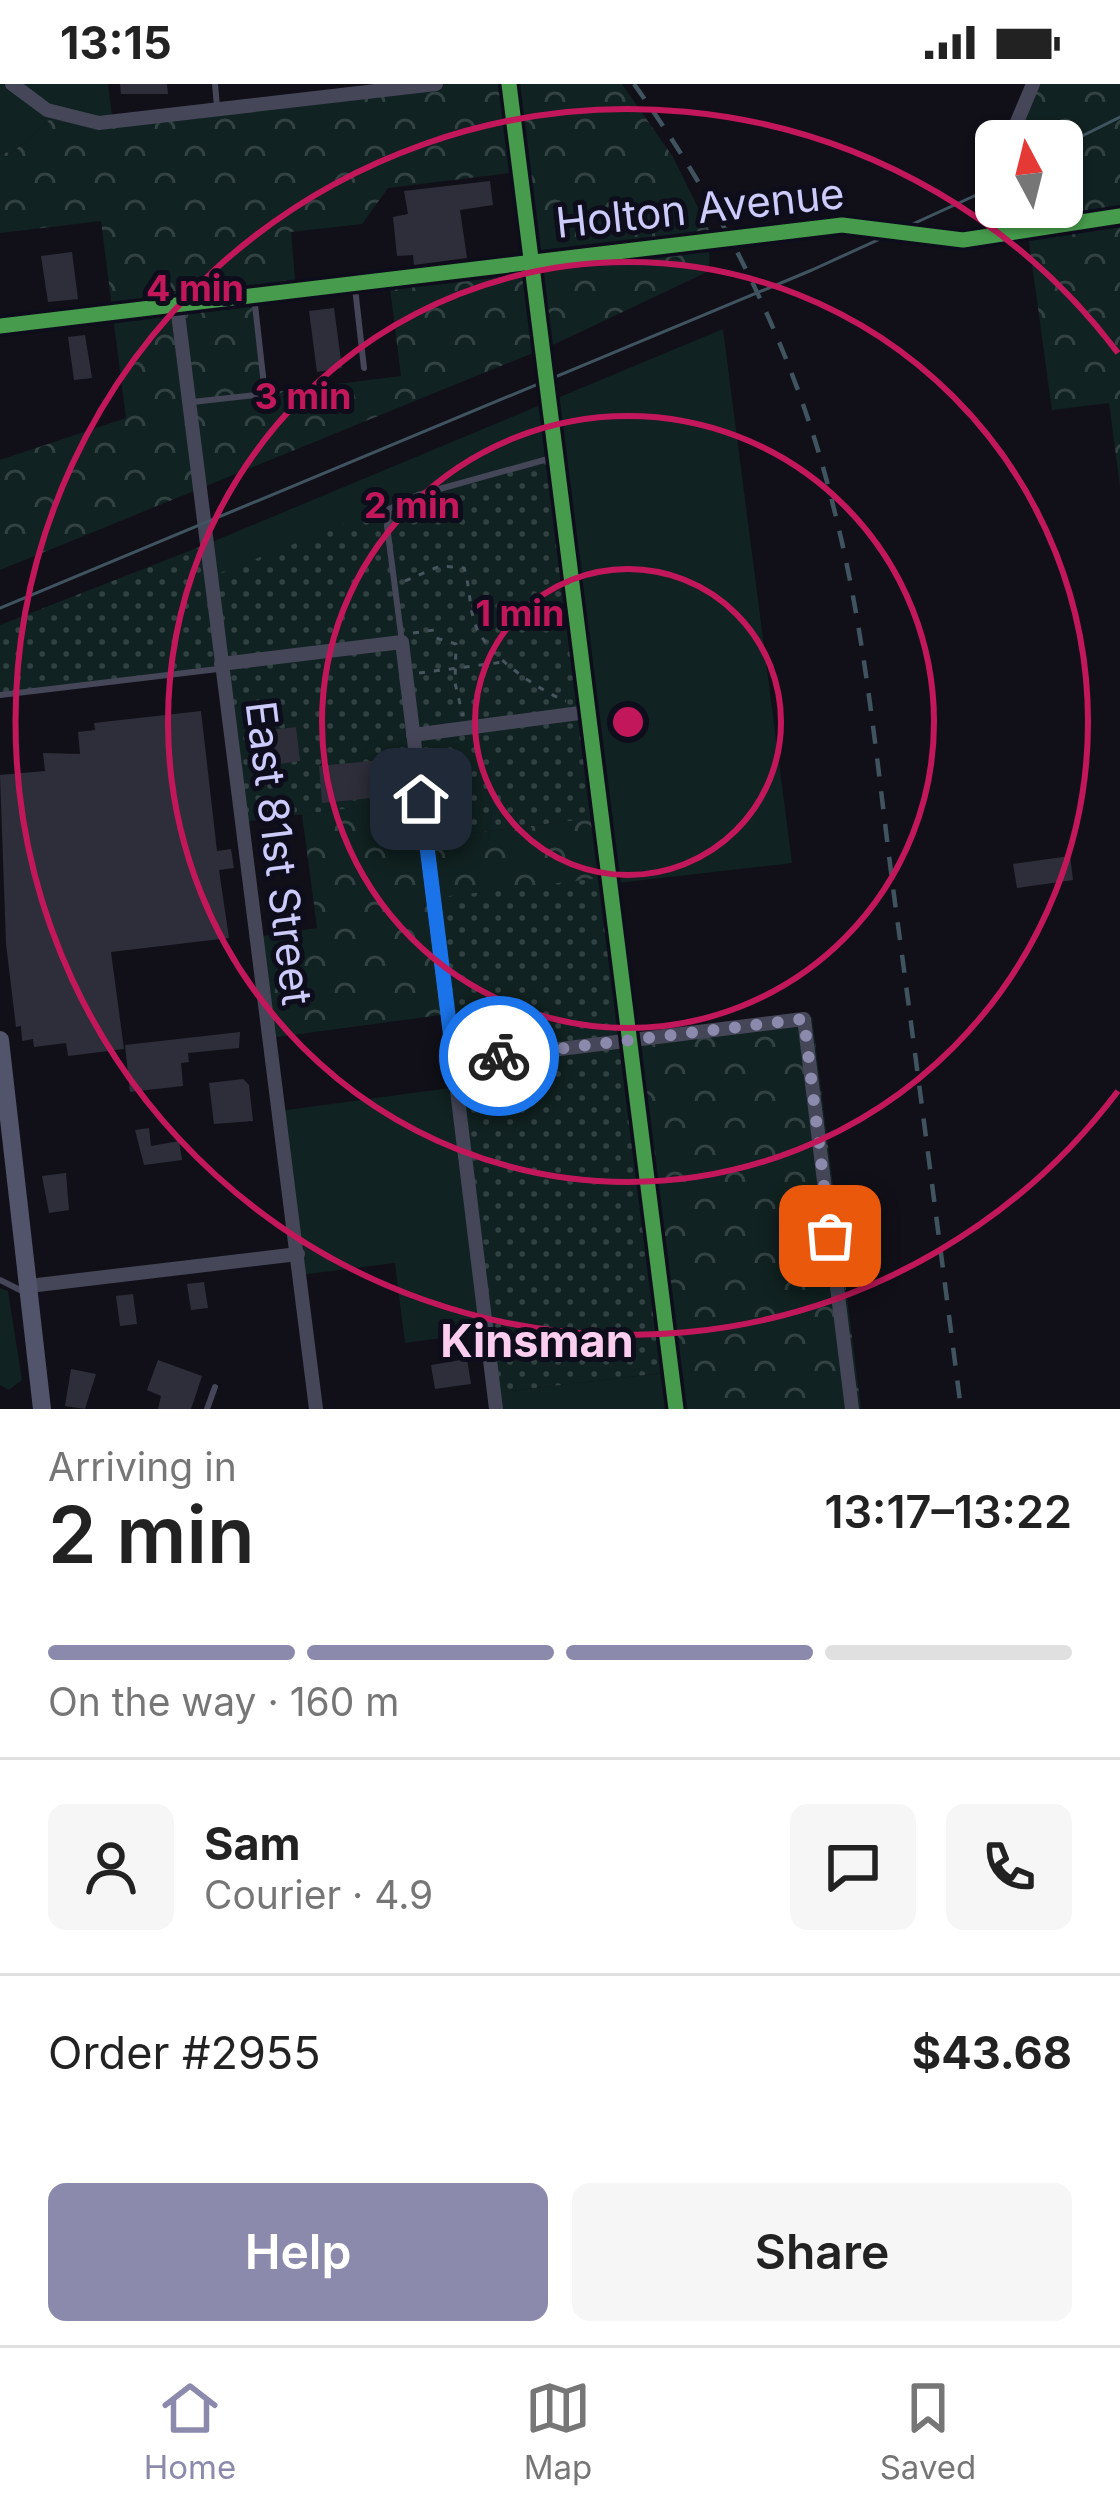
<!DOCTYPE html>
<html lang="en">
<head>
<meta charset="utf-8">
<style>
  :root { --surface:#fff; --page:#f6f6f6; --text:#222; --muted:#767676; --line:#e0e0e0; --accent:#8b8aac }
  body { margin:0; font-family:Inter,sans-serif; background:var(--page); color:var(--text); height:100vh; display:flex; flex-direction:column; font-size:45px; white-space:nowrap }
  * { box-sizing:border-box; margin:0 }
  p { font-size:39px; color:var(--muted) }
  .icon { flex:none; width:66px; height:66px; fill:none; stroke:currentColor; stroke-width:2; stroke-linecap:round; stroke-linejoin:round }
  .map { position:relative; height:1325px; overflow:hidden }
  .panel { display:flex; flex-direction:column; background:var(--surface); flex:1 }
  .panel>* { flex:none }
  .needle { width:78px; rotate:353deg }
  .tools { position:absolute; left:975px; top:36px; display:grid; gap:24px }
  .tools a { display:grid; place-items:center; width:108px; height:108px; border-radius:18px; background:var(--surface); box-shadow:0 3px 9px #0004; font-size:60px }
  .pin { position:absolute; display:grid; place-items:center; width:102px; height:102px; color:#fff; margin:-51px; border-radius:24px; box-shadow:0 6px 18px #0006 }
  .courier { position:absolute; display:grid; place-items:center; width:120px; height:120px; margin:-60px; border:9px solid #1a73e8; border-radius:50%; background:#fff; color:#222; box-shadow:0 3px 15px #0007 }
  .overview em { font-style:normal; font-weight:600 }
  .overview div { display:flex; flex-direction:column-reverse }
  .overview { display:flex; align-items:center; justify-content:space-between; height:204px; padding:0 48px }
  h1 { font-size:78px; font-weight:600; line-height:90px }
  .bar { display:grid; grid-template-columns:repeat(4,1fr); gap:18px 12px; align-content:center; height:144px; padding:0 48px }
  .bar i { height:15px; border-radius:9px; background:var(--line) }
  .bar .on { background:var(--accent) }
  .bar p { grid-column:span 4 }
  .line { display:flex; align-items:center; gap:30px; padding:0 48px; border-top:3px solid var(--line) }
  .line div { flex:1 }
  .round { display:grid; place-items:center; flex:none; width:126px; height:126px; border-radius:18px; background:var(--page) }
  .button { display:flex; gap:24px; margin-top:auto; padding:24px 48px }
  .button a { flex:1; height:138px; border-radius:18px; background:var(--accent); color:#fff; font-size:48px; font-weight:600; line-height:138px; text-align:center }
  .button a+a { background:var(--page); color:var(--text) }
  .status { display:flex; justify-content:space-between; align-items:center; height:84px; padding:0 60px; background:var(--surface); direction:ltr }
  .status svg { height:33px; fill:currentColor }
  .tab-bar { display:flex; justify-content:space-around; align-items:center; height:168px; border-top:3px solid var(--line); background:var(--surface); font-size:33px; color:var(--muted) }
  .tab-bar a { display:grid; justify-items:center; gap:6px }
  .tab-bar .on { color:var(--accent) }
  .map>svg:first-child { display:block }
  .grass { fill:#102221 }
  .forest { fill:url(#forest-crowns); fill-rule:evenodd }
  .park { fill:url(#park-dots) }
  .building { fill:#2e2e3a }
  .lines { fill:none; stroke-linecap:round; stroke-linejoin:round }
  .path { stroke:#47555e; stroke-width:3; stroke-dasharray:6 9; stroke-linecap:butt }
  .service { stroke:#454658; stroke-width:6 }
  .minor { stroke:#454658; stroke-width:14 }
  .secondary { stroke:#52546b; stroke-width:18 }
  .tram { stroke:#3f545f; stroke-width:3 }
  .rail { stroke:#3f545f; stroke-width:4.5; stroke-dasharray:18 15; stroke-linecap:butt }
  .cycleway-casing { stroke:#0e0d1b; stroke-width:22 }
  .cycleway { stroke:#469c4c; stroke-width:15 }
  .done { stroke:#8b8aac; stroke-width:12; stroke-dasharray:0 21.6 }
  .route { stroke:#1a73e8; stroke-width:15 }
  .ring { fill:none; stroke:#c2185b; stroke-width:6 }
  .labels { text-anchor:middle; stroke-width:10; stroke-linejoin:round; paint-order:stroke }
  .street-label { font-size:42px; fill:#cccbfb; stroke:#0e0d1b }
  .neighbourhood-label { font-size:45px; font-weight:bold; fill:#fbcdef; stroke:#0e0d1b }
  .centre { fill:#c2185b; stroke:#0e0d1b; stroke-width:6 }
  .ring-label { font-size:36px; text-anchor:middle; font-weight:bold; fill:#c2185b; stroke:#0e0d1b; stroke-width:10; stroke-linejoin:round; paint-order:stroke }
</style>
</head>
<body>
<div class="status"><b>13:15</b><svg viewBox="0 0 49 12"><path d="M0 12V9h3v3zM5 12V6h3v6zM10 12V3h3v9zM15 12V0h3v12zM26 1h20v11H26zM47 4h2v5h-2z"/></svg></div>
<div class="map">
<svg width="1120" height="1325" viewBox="0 0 1120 1325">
  <defs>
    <pattern id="forest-crowns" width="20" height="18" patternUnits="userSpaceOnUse" patternTransform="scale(3)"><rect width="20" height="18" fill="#102221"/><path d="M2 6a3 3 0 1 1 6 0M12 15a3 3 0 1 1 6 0" fill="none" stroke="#324142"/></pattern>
    <pattern id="park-dots" width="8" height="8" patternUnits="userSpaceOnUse" patternTransform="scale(3)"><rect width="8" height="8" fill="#102221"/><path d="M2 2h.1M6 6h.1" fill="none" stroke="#324142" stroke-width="1.8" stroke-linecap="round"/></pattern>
  </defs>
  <rect width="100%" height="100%" fill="#111018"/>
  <g class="grass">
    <path d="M0,0H108L113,39L56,30L13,68L0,69Z"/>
    <path d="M723,245L792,779L609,800L389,425L211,493L207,460Z"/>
    <path d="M457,1003L487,1248L405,1259L395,1179L300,1191L279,1027Z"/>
    <path d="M0,1204L8,1207L22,1296L9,1306L0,1301Z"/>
    <path d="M671,1288L676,1325H496L494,1309Z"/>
  </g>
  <g class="forest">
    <path d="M436,0H622L673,73L710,148L709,187L555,260L0,486V376L126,334L101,137L0,149V69L13,68L56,30L81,37ZM519,88L531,178L389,196L401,292L266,309L255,212L296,207L291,148L362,140L388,104Z"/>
    <path d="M1034,0H1120V402L1109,319L1052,326L1027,144L1001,148L998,123H1062V57H1010Z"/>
    <path d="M421,715L427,755L601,733L608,793L448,930L270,954L257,853L317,844L302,730Z"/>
    <path d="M812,933L861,1325H676L629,956Z"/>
  </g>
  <g class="park">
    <path d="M555,373L601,733L426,755L420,715L242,738L222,585L0,611V541L207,460L212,492L398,419Z"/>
    <path d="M608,793L671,1288L494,1309L433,814Z"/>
  </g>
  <g class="building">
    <path d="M120,0H167L168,10H121Z"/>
    <path d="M490,97L493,121L460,126L467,174L414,181L413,171L397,172L393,133L408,130L404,107Z"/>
    <path d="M72,168L78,215L48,218L41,172Z"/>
    <path d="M334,224L342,284L317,288L309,227Z"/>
    <path d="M85,251L92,294L74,296L68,253Z"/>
    <path d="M201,627L217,767L231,765L234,784L219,786L229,854L111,868L124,965L68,972L66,959L34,963L33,955L22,957L21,942L16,943L6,860L0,691L45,687L43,669L80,670L78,648L95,646L94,639Z"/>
    <path d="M296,643L300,677L266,682L264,669H259L261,647Z"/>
    <path d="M390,675L393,712L322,719L319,682Z"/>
    <path d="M1070,772L1073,796L1017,804L1013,780Z"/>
    <path d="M240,948L239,964L188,969L189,978L181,979L183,1002L130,1008L125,961Z"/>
    <path d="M243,995L249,1001L253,1037L214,1040L209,999Z"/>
    <path d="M149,1044L151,1062L179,1057L182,1076L144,1081L135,1046Z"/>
    <path d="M66,1089L69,1126L49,1129L42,1092Z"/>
    <path d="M204,1198L208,1224L191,1226L187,1200Z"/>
    <path d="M133,1210L137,1240L120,1242L116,1212Z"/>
    <path d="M467,1275L471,1300L435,1305L431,1281Z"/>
    <path d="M158,1276L202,1292L191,1325H158L161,1312L147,1306Z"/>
    <path d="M71,1285L96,1290L85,1325L65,1322Z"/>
  </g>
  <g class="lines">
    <g class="path">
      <path d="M405,497L440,482L464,484C470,502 469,522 475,540C486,571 538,606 566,617"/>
      <path d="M413,549L434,546L436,554L456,560L455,599L463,632"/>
      <path d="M419,589L504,578"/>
    </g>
    <g class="service">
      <path d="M215,0L217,23"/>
      <path d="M355,204L364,284"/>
      <path d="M192,318L265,310L254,212"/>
      <path d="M402,558L387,442L389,425L418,411L555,373"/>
      <path d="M0,611L218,585"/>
      <path d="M0,1196L24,1208"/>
      <path d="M207,1325L215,1303"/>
    </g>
    <g class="minor">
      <path d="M12,0L47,26L99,39L436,0"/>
      <path d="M509,0L676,1325"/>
      <path d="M1009,57L1033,0"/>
      <path d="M996,88V101"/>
      <path d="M998,123L1001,148"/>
      <path d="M177,222L316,1325"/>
      <path d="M0,242L842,141L963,156L1120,132"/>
      <path d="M221,580L402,558L496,1325"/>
      <path d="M413,651L587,628"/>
      <path d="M454,978L804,935L852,1325"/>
      <path d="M29,1202L298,1170"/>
    </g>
    <path class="secondary" d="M0,956L42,1325"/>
    <g class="tram">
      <path d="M1062,62L1120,33"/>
      <path d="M0,524L812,186L996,102"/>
    </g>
    <path class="rail" d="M634,0C726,128 797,272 834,425C866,551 877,682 894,811C917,982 939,1154 961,1325"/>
    <g class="cycleway-casing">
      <g id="cycleway">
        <path d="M509,0L676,1325"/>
        <path d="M0,242L842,141L963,156L1120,132"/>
      </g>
    </g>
    <use href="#cycleway" class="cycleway"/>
  </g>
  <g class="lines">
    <path class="done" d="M499,972L804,935L830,1152"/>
    <path class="route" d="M421,715L454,978L499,972"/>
  </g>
  <g class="ring">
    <circle cx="628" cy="638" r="153"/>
    <circle cx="628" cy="638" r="306"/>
    <circle cx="628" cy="638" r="460"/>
    <path d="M1118 1007A613 613 0 1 1 1118 269"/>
  </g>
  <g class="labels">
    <g class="street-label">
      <text transform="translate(700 124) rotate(-6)" y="15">Holton Avenue</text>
      <text transform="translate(279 769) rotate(83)" y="15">East 81st Street</text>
    </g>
    <g class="neighbourhood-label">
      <text x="537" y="1273">Kinsman</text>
    </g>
  </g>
  <circle cx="628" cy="638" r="18" class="centre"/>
  <g class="ring-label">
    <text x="195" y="217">4 min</text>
    <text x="303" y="325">3 min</text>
    <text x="412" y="434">2 min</text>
    <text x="520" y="542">1 min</text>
  </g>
</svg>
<div class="tools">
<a><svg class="needle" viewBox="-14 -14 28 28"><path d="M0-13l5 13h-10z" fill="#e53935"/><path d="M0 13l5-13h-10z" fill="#767676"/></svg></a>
</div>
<div class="pin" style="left:830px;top:1152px;background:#ea580c"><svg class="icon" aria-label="bag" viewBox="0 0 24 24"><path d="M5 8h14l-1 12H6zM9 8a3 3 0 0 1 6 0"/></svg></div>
<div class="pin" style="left:421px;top:715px;background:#1f2937"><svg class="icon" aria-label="home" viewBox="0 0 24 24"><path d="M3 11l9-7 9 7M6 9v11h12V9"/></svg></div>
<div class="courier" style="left:499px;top:972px"><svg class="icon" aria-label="bike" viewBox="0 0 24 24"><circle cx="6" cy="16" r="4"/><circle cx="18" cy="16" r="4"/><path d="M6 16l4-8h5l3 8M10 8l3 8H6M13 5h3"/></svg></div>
</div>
<section class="panel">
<div class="overview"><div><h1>2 min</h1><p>Arriving in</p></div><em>13:17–13:22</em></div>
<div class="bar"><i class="on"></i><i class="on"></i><i class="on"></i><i></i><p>On the way · 160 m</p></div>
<div class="line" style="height:216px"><a class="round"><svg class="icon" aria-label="person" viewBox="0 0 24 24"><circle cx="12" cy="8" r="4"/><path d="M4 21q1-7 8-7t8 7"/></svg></a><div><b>Sam</b><p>Courier · 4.9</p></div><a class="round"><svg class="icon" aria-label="chat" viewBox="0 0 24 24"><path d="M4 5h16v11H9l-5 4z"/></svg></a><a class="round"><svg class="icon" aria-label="phone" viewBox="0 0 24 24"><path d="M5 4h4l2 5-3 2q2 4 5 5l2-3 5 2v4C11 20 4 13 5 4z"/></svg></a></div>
<div class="line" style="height:156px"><div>Order #2955</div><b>$43.68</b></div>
<div class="button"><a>Help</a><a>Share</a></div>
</section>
<nav class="tab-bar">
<a class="on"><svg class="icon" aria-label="home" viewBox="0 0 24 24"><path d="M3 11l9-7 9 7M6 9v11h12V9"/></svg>Home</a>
<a><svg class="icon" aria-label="map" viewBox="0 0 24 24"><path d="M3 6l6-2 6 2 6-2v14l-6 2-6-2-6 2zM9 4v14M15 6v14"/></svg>Map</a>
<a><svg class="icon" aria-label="saved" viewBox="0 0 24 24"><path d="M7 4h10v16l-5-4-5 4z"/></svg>Saved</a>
</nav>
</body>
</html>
